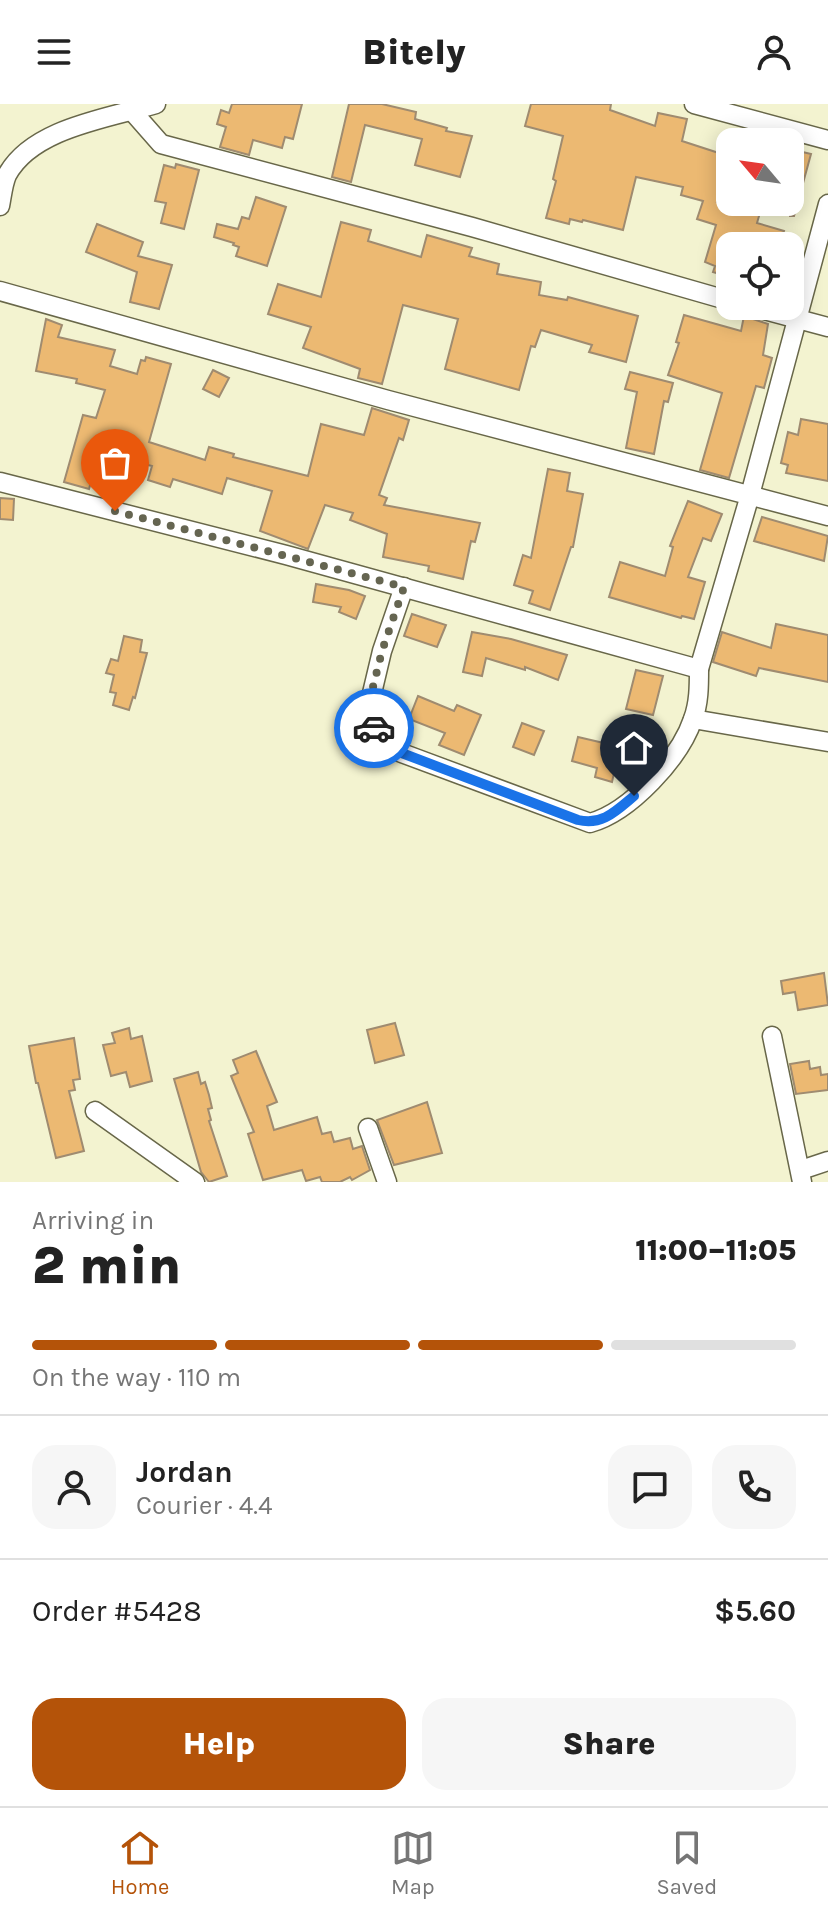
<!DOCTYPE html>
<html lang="en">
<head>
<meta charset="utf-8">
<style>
  :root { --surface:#fff; --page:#f6f6f6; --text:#222; --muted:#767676; --line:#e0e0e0; --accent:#b45309 }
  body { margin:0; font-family:Karla,sans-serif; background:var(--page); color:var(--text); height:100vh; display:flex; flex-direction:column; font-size:30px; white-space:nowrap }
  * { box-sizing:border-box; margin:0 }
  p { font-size:26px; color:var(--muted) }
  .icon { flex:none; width:44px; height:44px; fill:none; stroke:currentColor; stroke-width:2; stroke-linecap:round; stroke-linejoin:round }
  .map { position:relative; height:1078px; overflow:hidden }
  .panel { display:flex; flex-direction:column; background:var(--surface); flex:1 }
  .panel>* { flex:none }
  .needle { width:52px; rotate:299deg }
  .tools { position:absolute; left:716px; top:24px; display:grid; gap:16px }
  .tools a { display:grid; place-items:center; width:88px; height:88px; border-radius:16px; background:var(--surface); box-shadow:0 4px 20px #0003; font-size:40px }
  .pin { position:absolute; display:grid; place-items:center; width:68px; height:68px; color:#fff; margin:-82px -34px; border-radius:50% 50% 50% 0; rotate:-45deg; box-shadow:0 0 8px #0007 }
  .pin .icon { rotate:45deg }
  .courier { position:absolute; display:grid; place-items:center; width:80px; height:80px; margin:-40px; border:6px solid #1a73e8; border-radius:50%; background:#fff; color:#222; box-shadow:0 2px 10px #0007 }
  .summary em { font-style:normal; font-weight:800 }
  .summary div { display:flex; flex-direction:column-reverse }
  .summary { display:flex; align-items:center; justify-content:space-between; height:136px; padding:0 32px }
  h1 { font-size:52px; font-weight:800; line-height:60px }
  .bar { display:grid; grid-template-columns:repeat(4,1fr); gap:12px 8px; align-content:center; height:96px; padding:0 32px }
  .bar i { height:10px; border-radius:6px; background:var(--line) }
  .bar .active { background:var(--accent) }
  .bar p { grid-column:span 4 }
  .line { display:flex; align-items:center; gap:20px; padding:0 32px; border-top:2px solid var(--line) }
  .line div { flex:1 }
  .round { display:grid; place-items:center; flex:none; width:84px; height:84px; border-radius:24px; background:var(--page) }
  .button { display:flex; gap:16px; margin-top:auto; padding:16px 32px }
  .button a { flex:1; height:92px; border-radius:24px; background:var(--accent); color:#fff; font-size:32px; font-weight:800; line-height:92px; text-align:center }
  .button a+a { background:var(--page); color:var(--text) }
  header { display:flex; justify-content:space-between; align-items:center; height:104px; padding:0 32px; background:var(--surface); font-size:36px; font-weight:800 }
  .tabs { display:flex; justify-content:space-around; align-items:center; height:112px; border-top:2px solid var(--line); background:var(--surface); font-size:22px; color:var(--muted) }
  .tabs a { display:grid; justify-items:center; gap:4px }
  .tabs .active { color:var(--accent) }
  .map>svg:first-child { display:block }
  .building { fill:#ecb972; stroke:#9f8b70; stroke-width:2 }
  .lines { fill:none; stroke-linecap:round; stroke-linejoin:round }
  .minor-casing { stroke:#686749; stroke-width:21 }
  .minor { stroke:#fff; stroke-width:18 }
  .done { stroke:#656551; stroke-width:8; stroke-dasharray:0 14.4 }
  .route { stroke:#1a73e8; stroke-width:10 }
</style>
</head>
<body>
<header><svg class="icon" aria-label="menu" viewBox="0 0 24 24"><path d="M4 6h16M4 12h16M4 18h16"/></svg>Bitely<svg class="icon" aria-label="person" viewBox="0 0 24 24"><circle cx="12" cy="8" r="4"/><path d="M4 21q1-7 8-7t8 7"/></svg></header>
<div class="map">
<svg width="828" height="1078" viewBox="0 0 828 1078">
  <rect width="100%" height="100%" fill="#f3f3d0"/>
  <g class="building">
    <path d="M232,0H302L293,35L285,33L282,44L253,36L249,51L220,43L226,23L217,20L221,6L229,9Z"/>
    <path d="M349,0H382L416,8L415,15L447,24L446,27L472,32L460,73L415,61L422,35L365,21L351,78L332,73Z"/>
    <path d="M531,0H611L610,6L655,22L658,9L687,15L682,37L728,52L717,98H763L757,119L784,127L779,142H730V173L713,168L715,162L705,158L716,121L697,115L703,97L681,91L683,83L636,73L623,126L583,116L582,118L570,115L569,120L546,114L556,77L553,75L563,32L525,22Z"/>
    <path d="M790,45L811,50L794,112H790Z"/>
    <path d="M176,60L199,66L184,125L161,119L166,99L155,97L164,61L175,64Z"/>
    <path d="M256,93L286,103L267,162L236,152L239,143L233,141L234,139L214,133L217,120L238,125L242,113L249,115Z"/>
    <path d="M341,118L371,126L368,137L421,153L427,131L472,144L469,152L499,160L497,170L541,178L539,191L567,196L568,193L638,212L626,258L589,248L592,241L541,226L535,243L531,242L519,286L445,265L458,215L403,201L382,280L358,274L360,265L303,244L311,223L268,210L278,180L321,193Z"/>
    <path d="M97,120L143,138L138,152L172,161L159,205L130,198L137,168L86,148Z"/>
    <path d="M684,211L741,227L744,212L768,220L763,251L772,254L764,284L756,282L729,374L700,366L722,289L668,271L679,239L676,238Z"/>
    <path d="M46,215L62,221L58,233L115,246L110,262L137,270L141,256L145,257L146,253L171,260L149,338L205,356L209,343L234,350L233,353L308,372L321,320L364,331L372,304L409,316L403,336L399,334L379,391L387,394L384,401L480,419L475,438L471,437L463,475L428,467L429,462L383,453L387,430L350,416L353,409L325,401L308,445L260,427L272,387L227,374L222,390L173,375L170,383L148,376L152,362L99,349L89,385L64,378L83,311L96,314L105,286L76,279L77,275L36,267Z"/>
    <path d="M213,266L229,274L219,293L203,285Z"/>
    <path d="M630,268L673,279L668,298L664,297L654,350L626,344L637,288L625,285Z"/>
    <path d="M801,315L828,320V377L786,369L788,361L781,359L788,328L798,331Z"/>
    <path d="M548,365L570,369L567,387L583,390L573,443H571L550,506L529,499L533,487L514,481L523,451L531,454Z"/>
    <path d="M0,394L14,395L13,416L0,415Z"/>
    <path d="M688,397L722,410L711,437L703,434L688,473L705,478L694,515L682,512L681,514L609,493L620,458L665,472L673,443L670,442Z"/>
    <path d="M762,413L828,432L824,457L754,437Z"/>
    <path d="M316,480L349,486L365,492L356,515L339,508L341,503L313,498Z"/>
    <path d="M412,510L446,521L437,543L404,532Z"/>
    <path d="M776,520L828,531V578L759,564L756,572L713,558L722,528L771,544Z"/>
    <path d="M472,528L511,535L567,551L558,576L525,563V566L486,554L482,572L463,568Z"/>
    <path d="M124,532L142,536L140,548L147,549L135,594L133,593L129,606L113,601L116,589L110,588L114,571L106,569L111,555L118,557Z"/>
    <path d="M636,566L663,572L653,611L626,605Z"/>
    <path d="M418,592L454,607L457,601L481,611L464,651L439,641L445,629L409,615Z"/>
    <path d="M522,619L544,627L534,651L513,643Z"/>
    <path d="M578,633L638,647L631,673L614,669L612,678L595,673L597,664L572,657Z"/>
    <path d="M824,869L828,901L798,906L795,888L783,890L781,877Z"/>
    <path d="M395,919L404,951L375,959L367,926Z"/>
    <path d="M129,924L131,935L142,932L152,977L130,983L126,968L111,972L103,941L115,939L112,929Z"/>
    <path d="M74,934L80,975L73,976L75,986L69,987L84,1047L56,1054L38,979H36L29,942Z"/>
    <path d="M256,947L277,998L267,1002L274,1026L317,1013L322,1030L331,1028L334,1038L350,1034L353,1045L362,1042L370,1066L352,1076L350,1073L340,1078H322L320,1073L306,1077L302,1066L263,1076L248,1030L254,1028L231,972L238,969L233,956Z"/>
    <path d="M809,957L810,965L820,963L821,971L828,970V986L796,990L790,960Z"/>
    <path d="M198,968L201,980L205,978L209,991L212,1004L208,1005L211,1016L209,1017L227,1072L209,1078L201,1068L174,975Z"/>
    <path d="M427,998L442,1049L394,1061L377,1016Z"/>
  </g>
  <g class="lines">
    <g class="minor-casing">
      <g id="minor">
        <path d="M694,0L828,36"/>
        <path d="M132,7L161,40L472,123L730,197"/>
        <path d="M0,102C2,92 3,80 7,71C32,24 109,14 156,0"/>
        <path d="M0,187L388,296L828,412"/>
        <path d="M749,202L828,223"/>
        <path d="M0,378L286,451L699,565"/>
        <path d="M404,483L382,547L368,606L379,635L399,648L590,719C630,708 680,654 693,615C699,599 699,582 699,565L750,391L828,100"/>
        <path d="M693,615L828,638"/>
        <path d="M772,932L802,1078"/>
        <path d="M95,1007L195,1078"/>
        <path d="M368,1024L387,1078"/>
        <path d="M801,1066L828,1057"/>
      </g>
    </g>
    <use href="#minor" class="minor"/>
  </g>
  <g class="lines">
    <path class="done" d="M115,407L404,483L382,547L371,591L368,606L374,624"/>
    <path class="route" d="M374,624L379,635L399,648L578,716C602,722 616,707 634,692"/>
  </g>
</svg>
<div class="tools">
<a><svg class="needle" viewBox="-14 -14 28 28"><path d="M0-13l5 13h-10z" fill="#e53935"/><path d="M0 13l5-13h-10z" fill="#767676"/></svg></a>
<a><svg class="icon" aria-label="locate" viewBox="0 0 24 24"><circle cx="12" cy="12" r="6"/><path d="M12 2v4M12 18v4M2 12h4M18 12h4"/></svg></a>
</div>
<div class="pin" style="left:115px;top:407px;background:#ea580c"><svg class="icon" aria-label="bag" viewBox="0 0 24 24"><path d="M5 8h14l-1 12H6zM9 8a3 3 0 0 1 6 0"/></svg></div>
<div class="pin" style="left:634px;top:692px;background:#1f2937"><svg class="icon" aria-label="home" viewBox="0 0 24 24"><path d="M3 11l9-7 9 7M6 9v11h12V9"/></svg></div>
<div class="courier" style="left:374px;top:624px"><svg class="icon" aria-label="car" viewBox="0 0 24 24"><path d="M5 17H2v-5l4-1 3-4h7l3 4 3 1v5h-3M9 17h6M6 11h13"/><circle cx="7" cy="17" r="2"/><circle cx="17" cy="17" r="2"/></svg></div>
</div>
<section class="panel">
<div class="summary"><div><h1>2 min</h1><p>Arriving in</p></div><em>11:00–11:05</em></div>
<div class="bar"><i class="active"></i><i class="active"></i><i class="active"></i><i></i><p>On the way · 110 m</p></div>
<div class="line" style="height:144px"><a class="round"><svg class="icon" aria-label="person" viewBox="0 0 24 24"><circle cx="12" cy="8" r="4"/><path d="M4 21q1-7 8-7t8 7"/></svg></a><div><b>Jordan</b><p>Courier · 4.4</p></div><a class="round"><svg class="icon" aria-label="chat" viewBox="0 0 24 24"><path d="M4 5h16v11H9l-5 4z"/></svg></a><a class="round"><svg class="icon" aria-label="phone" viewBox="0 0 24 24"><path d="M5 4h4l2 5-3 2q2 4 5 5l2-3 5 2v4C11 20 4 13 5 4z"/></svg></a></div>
<div class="line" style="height:104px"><div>Order #5428</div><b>$5.60</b></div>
<div class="button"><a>Help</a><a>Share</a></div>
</section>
<nav class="tabs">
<a class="active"><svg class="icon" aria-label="home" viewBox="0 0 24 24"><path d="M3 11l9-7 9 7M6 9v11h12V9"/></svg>Home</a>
<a><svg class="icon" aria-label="map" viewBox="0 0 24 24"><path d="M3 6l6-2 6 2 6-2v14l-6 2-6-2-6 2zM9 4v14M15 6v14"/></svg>Map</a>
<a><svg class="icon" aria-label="saved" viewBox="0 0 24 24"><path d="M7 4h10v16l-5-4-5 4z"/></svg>Saved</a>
</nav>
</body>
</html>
